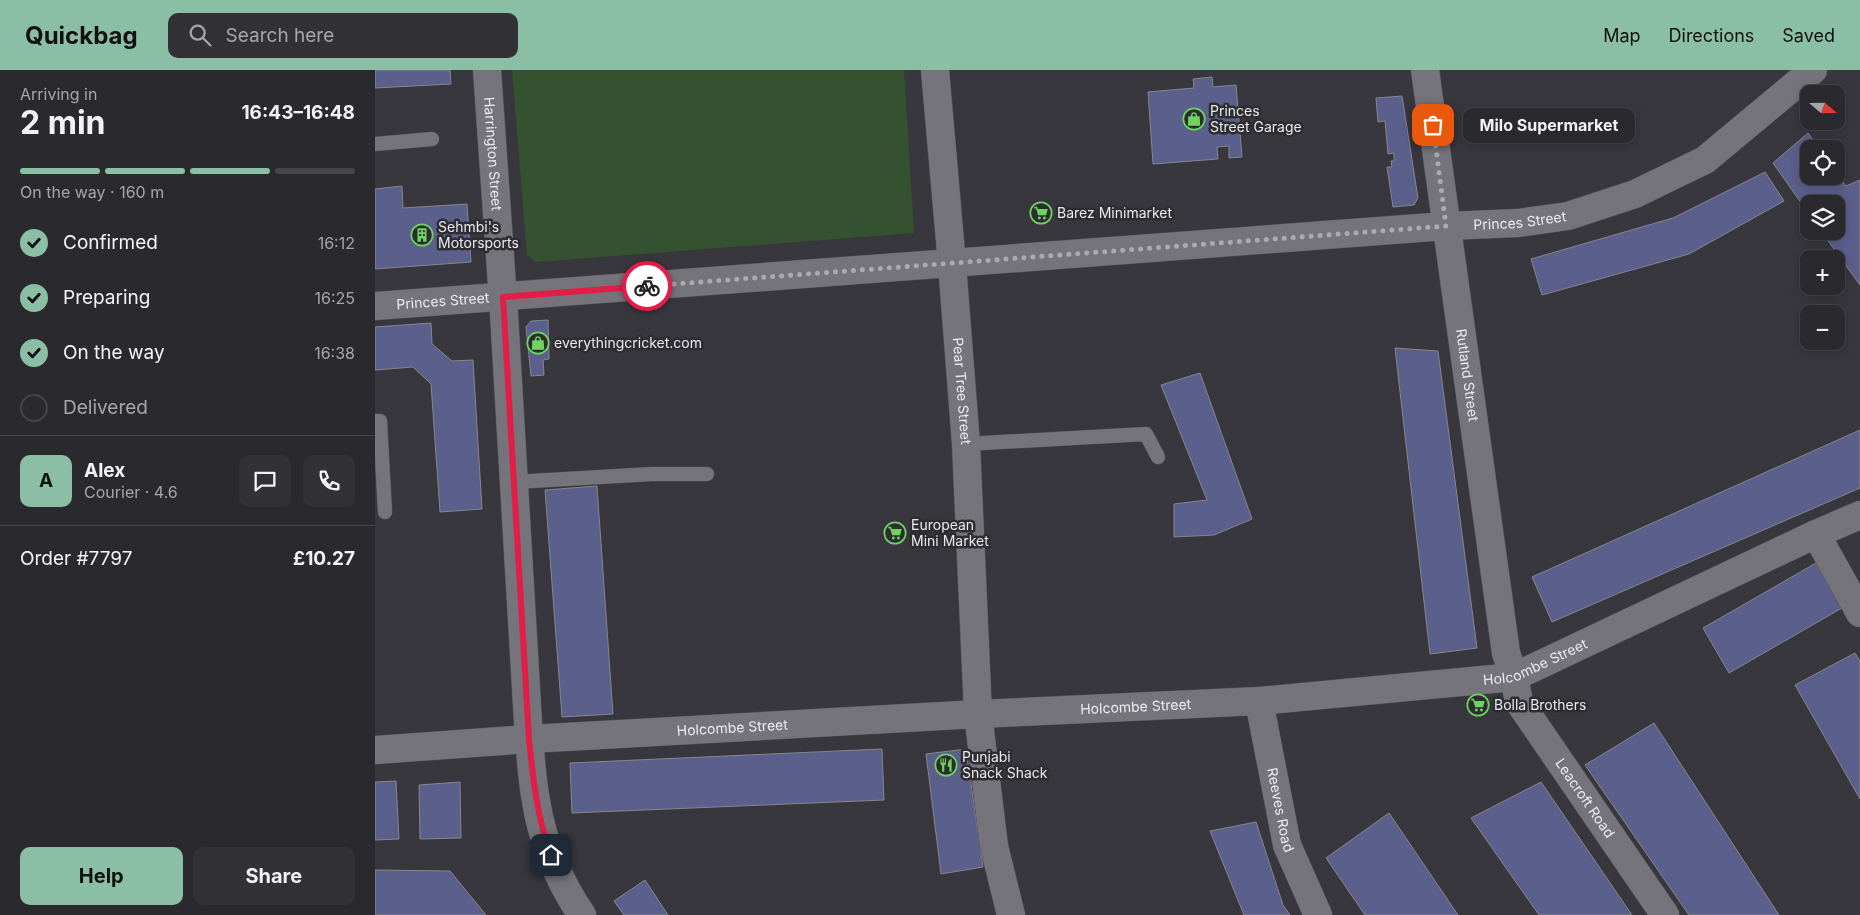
<!DOCTYPE html>
<html lang="en">
<head>
<meta charset="utf-8">
<style>
  :root { --surface:#29292e; --page:#313136; --text:#f1f3f6; --muted:#a5a6aa; --line:#45454a; --accent:#8abfa5 }
  body { margin:0; font-family:Inter,sans-serif; background:var(--page); color:var(--text); height:100vh; display:flex; flex-direction:column; font-size:19px; white-space:nowrap }
  * { box-sizing:border-box; margin:0 }
  p { font-size:16px; color:var(--muted) }
  .icon { flex:none; width:28px; height:28px; fill:none; stroke:currentColor; stroke-width:2; stroke-linecap:round; stroke-linejoin:round }
  .map { position:relative; flex:1; overflow:hidden }
  .drawer { display:flex; flex-direction:column; background:var(--surface); width:375px }
  .drawer>* { flex:none }
  .needle { width:32px; rotate:110deg }
  .buttons { position:absolute; left:1425px; top:15px; display:grid; gap:10px }
  .buttons a { display:grid; place-items:center; width:45px; height:45px; border-radius:10px; background:var(--surface); box-shadow:0 2px 12px #0003,0 0 0 1px var(--line); font-size:25px }
  .pin { position:absolute; display:grid; place-items:center; width:42px; height:42px; color:#fff; margin:-21px; border-radius:10px; box-shadow:0 2px 8px #0006 }
  .courier { position:absolute; display:grid; place-items:center; width:50px; height:50px; margin:-25px; border:4px solid #e11d48; border-radius:50%; background:#fff; color:#222; box-shadow:0 1px 6px #0007 }
  .bubble { position:absolute; height:35px; border-radius:10px; background:var(--surface); box-shadow:0 2px 12px #0003,0 0 0 1px var(--line); font-size:16px; font-weight:700; line-height:35px; text-align:center }
  .summary em { font-style:normal; font-weight:700 }
  .summary div { display:flex; flex-direction:column-reverse }
  .summary { display:flex; align-items:center; justify-content:space-between; height:85px; padding:0 20px }
  h1 { font-size:32px; font-weight:700; line-height:38px }
  .bar { display:grid; grid-template-columns:repeat(4,1fr); gap:8px 5px; align-content:center; height:60px; padding:0 20px }
  .bar i { height:6px; border-radius:4px; background:var(--line) }
  .bar .on { background:var(--accent) }
  .bar p { grid-column:span 4 }
  .line { display:flex; align-items:center; gap:12px; padding:0 20px; border-top:1px solid var(--line) }
  .line div { flex:1 }
  .round { display:grid; place-items:center; flex:none; width:52px; height:52px; border-radius:10px; background:var(--page) }
  ol { padding:0 20px; list-style:none }
  li { display:flex; align-items:center; gap:15px; height:55px }
  li p { margin-inline-start:auto }
  li .icon { padding:5px; border-radius:50%; background:var(--accent); color:#111; stroke-width:4 }
  li:last-child { color:var(--muted) }
  li i { width:28px; height:28px; border:2px solid var(--line); border-radius:50% }
  .primary-button { display:flex; gap:10px; margin-top:auto; padding:10px 20px }
  .primary-button a { flex:1; height:58px; border-radius:10px; background:var(--accent); color:#111; font-size:20px; font-weight:700; line-height:58px; text-align:center }
  .primary-button a+a { background:var(--page); color:var(--text) }
  header { display:flex; align-items:center; gap:30px; box-sizing:border-box; height:70px; padding:0 25px; background:var(--accent); color:#111 }
  header strong { font-size:24px }
  nav { display:flex; gap:28px; margin-inline-start:auto; font-size:18px }
  .search { width:350px; height:45px; background:var(--page); display:flex; align-items:center; gap:12px; box-sizing:border-box; padding:0 18px; border-radius:10px; color:var(--muted); font-size:19px }
  main { display:flex; flex:1; min-height:0 }
  .map>svg:first-child { display:block }
  .green { fill:#355230 }
  .building { fill:#5b5f8c; stroke:#86878d }
  .lines { fill:none; stroke-linecap:round; stroke-linejoin:round }
  .lane-casing { stroke:#535458; stroke-width:15 }
  .street-casing { stroke:#535458; stroke-width:29 }
  .lane { stroke:#74747a; stroke-width:14 }
  .street { stroke:#74747a; stroke-width:28 }
  .done { stroke:#ababaf; stroke-width:5; stroke-dasharray:0 9 }
  .route { stroke:#e11d48; stroke-width:6 }
  .labels { text-anchor:middle; stroke-width:5; stroke-linejoin:round; paint-order:stroke }
  .poi-label { font-size:14px; fill:#eaeaed; stroke:#2d2d32; text-anchor:start }
  .street-label { font-size:14px; fill:#eaeaed; stroke:#2d2d32 }
</style>
</head>
<body>
<header>
<strong>Quickbag</strong>
<div class="search"><svg class="icon" aria-label="search" viewBox="0 0 24 24"><circle cx="10" cy="10" r="6"/><path d="M15 15l6 6"/></svg>Search here</div>
<nav><a>Map</a><a>Directions</a><a>Saved</a></nav>
</header>
<main>
<section class="drawer">
<div class="summary"><div><h1>2 min</h1><p>Arriving in</p></div><em>16:43–16:48</em></div>
<div class="bar"><i class="on"></i><i class="on"></i><i class="on"></i><i></i><p>On the way · 160 m</p></div>
<ol>
<li><svg class="icon" aria-label="check" viewBox="0 0 24 24"><path d="M5 12l5 5 9-10"/></svg>Confirmed<p>16:12</p></li>
<li><svg class="icon" aria-label="check" viewBox="0 0 24 24"><path d="M5 12l5 5 9-10"/></svg>Preparing<p>16:25</p></li>
<li><svg class="icon" aria-label="check" viewBox="0 0 24 24"><path d="M5 12l5 5 9-10"/></svg>On the way<p>16:38</p></li>
<li><i></i>Delivered</li>
</ol>
<div class="line" style="height:90px"><b class="round" style="background:var(--accent);color:#111">A</b><div><b>Alex</b><p>Courier · 4.6</p></div><a class="round"><svg class="icon" aria-label="chat" viewBox="0 0 24 24"><path d="M4 5h16v11H9l-5 4z"/></svg></a><a class="round"><svg class="icon" aria-label="phone" viewBox="0 0 24 24"><path d="M5 4h4l2 5-3 2q2 4 5 5l2-3 5 2v4C11 20 4 13 5 4z"/></svg></a></div>
<div class="line" style="height:65px"><div>Order #7797</div><b>£10.27</b></div>
<div class="primary-button"><a>Help</a><a>Share</a></div>
</section>
<div class="map">
<svg width="1485" height="845" viewBox="0 0 1485 845">
  <rect width="100%" height="100%" fill="#37373d"/>
  <path class="green" d="M137,0H529L539,163L161,192L152,185Z"/>
  <g class="building">
    <path d="M0,0H75L76,14L0,18Z"/>
    <path d="M837,7L838,17L861,15L867,87L854,88V76L842,77L843,89L778,94L773,22L819,18L818,9Z"/>
    <path d="M1027,26L1043,128L1039,135L1018,137L1012,97H1017L1016,91H1019V83L1013,84L1010,51L1003,52L1001,28Z"/>
    <path d="M1433,63L1444,79H1434V106H1461V103L1471,116L1485,110V215L1446,161H1461V134H1434V144L1398,93Z"/>
    <path d="M1390,102L1409,131L1314,184L1167,225L1156,189L1298,148Z"/>
    <path d="M27,116L28,138L92,134L96,192L0,199V119Z"/>
    <path d="M173,250L174,289L168,290L169,305L156,306L151,257L156,251Z"/>
    <path d="M56,253L57,274L77,291L98,290L107,439L65,442L56,314L38,297L0,300V257Z"/>
    <path d="M1020,278L1063,281L1102,578L1055,584Z"/>
    <path d="M825,303L877,449L839,465L799,467V434L832,430L786,315Z"/>
    <path d="M1485,360V418L1177,552L1157,507Z"/>
    <path d="M222,416L238,644L187,647L170,420Z"/>
    <path d="M1441,493L1467,538L1354,603L1328,558Z"/>
    <path d="M1480,583L1485,591V729L1420,615Z"/>
    <path d="M1279,653L1404,845H1314L1210,695Z"/>
    <path d="M507,679L509,730L197,743L195,693Z"/>
    <path d="M591,679L608,797L566,804L551,684Z"/>
    <path d="M21,711L24,769L0,770V712Z"/>
    <path d="M85,712L86,768L45,769L44,715Z"/>
    <path d="M1166,712L1257,845H1164L1096,748Z"/>
    <path d="M1014,743L1083,845H990L951,788Z"/>
    <path d="M881,752L908,835L915,845H869L835,761Z"/>
    <path d="M0,800L75,801L111,845H0Z"/>
    <path d="M270,810L293,845H249L239,831Z"/>
  </g>
  <g class="lines">
    <g class="lane-casing">
      <g id="lane">
        <path d="M0,74L57,69"/>
        <path d="M0,351H5L10,442"/>
        <path d="M591,374L771,364L783,387"/>
        <path d="M139,412L277,404H332"/>
      </g>
    </g>
    <g class="street-casing">
      <g id="street">
        <path id="s1" d="M112,0L129,244L154,669C156,689 157,710 161,731C167,770 184,812 207,845"/>
        <path id="s2" d="M560,0L577,194L591,374L603,644L619,776L636,845"/>
        <path id="s3" d="M1050,0L1131,583L1139,607L1144,632L1290,845"/>
        <path id="s4" d="M0,236L1071,156L1143,153L1193,146L1260,124L1330,90L1438,0"/>
        <path d="M1441,464L1485,543"/>
        <path id="s5" d="M884,631L912,775L943,845"/>
        <path id="s6" d="M0,680L154,669L603,644L884,631L1139,607L1441,464L1485,445"/>
      </g>
    </g>
    <use href="#lane" class="lane"/>
    <use href="#street" class="street"/>
  </g>
  <g class="lines">
    <path class="done" d="M272,216L1071,156L1058,55"/>
    <path class="route" d="M176,785C162,747 158,709 154,669L128,227L272,216"/>
  </g>
  <defs>
    <g id="shop-ring" transform="scale(1.125)"><circle r="9.5" fill="#2d2d32" stroke="#6fd35f" stroke-width="1.5"/><path d="M-5-2.5h2.3a2.7 3.5 0 0 1 5.4 0H5L5.5 6h-11ZM-1.5-2.5h3a1.5 2.3 0 0 0-3 0Z" fill="#6fd35f"/></g>
    <g id="supermarket-ring" transform="scale(1.125)"><circle r="9.5" fill="#2d2d32" stroke="#6fd35f" stroke-width="1.5"/><path d="M-6-5.5h2.5l.6 2H6L4.5 2H-2.5L-4.4-4H-6ZM-1.5 3.2a1.3 1.3 0 1 0 .1 0ZM3 3.2a1.3 1.3 0 1 0 .1 0Z" fill="#6fd35f"/></g>
    <g id="building-ring" transform="scale(1.125)"><circle r="9.5" fill="#2d2d32" stroke="#6fd35f" stroke-width="1.5"/><path d="M-4-6H4V6H1V3H-1V6H-4ZM-2.5-4.3h1.7v1.8h-1.7ZM.8-4.3h1.7v1.8H.8ZM-2.5-1h1.7V.8h-1.7ZM.8-1h1.7V.8H.8Z" fill="#6fd35f"/></g>
    <g id="restaurant-ring" transform="scale(1.125)"><circle r="9.5" fill="#2d2d32" stroke="#6fd35f" stroke-width="1.5"/><path d="M-5-6h1v4h1v-4h1v4h1v-4h1v5L-1.5 .5V6h-2V.5L-5-1ZM5-6V6H3V1.5H1.5Q1.5-4 5-6Z" fill="#6fd35f"/></g>
  </defs>
  <g fill-rule="evenodd">
    <use href="#shop-ring" x="819" y="49"/>
    <use href="#supermarket-ring" x="666" y="143"/>
    <use href="#building-ring" x="47" y="165"/>
    <use href="#shop-ring" x="163" y="273"/>
    <use href="#supermarket-ring" x="520" y="463"/>
    <use href="#supermarket-ring" x="1103" y="635"/>
    <use href="#restaurant-ring" x="571" y="695"/>
  </g>
  <g class="labels">
    <g class="poi-label">
      <text x="835" y="46">Princes<tspan x="835" dy="16">Street Garage</tspan></text>
      <text x="682" y="148">Barez Minimarket</text>
      <text x="63" y="162">Sehmbi's<tspan x="63" dy="16">Motorsports</tspan></text>
      <text x="179" y="278">everythingcricket.com</text>
      <text x="536" y="460">European<tspan x="536" dy="16">Mini Market</tspan></text>
      <text x="1119" y="640">Bolla Brothers</text>
      <text x="587" y="692">Punjabi<tspan x="587" dy="16">Snack Shack</tspan></text>
    </g>
    <g class="street-label">
      <text dy="5" stroke="none"><textPath href="#s1" startOffset="84">Harrington Street</textPath></text>
      <text dy="5" stroke="none"><textPath href="#s4" startOffset="1148">Princes Street</textPath></text>
      <text dy="5" stroke="none"><textPath href="#s4" startOffset="68">Princes Street</textPath></text>
      <text dy="5" stroke="none"><textPath href="#s3" startOffset="308">Rutland Street</textPath></text>
      <text dy="5" stroke="none"><textPath href="#s2" startOffset="322">Pear Tree Street</textPath></text>
      <text dy="5" stroke="none"><textPath href="#s6" startOffset="1166">Holcombe Street</textPath></text>
      <text dy="5" stroke="none"><textPath href="#s6" startOffset="762">Holcombe Street</textPath></text>
      <text dy="5" stroke="none"><textPath href="#s6" startOffset="358">Holcombe Street</textPath></text>
      <text dy="5" stroke="none"><textPath href="#s3" startOffset="756">Leacroft Road</textPath></text>
      <text dy="5" stroke="none"><textPath href="#s5" startOffset="111">Reeves Road</textPath></text>
    </g>
  </g>
</svg>
<div class="buttons">
<a><svg class="needle" viewBox="-14 -14 28 28"><path d="M0-13l5 13h-10z" fill="#e53935"/><path d="M0 13l5-13h-10z" fill="#a5a6aa"/></svg></a>
<a><svg class="icon" aria-label="locate" viewBox="0 0 24 24"><circle cx="12" cy="12" r="6"/><path d="M12 2v4M12 18v4M2 12h4M18 12h4"/></svg></a>
<a><svg class="icon" aria-label="layers" viewBox="0 0 24 24"><path d="M12 4l9 5-9 5-9-5zM3 14l9 5 9-5"/></svg></a>
<a>+</a>
<a>−</a>
</div>
<div class="pin" style="left:1058px;top:55px;background:#ea580c"><svg class="icon" aria-label="bag" viewBox="0 0 24 24"><path d="M5 8h14l-1 12H6zM9 8a3 3 0 0 1 6 0"/></svg></div>
<div class="pin" style="left:176px;top:785px;background:#1f2937"><svg class="icon" aria-label="home" viewBox="0 0 24 24"><path d="M3 11l9-7 9 7M6 9v11h12V9"/></svg></div>
<div class="courier" style="left:272px;top:216px"><svg class="icon" aria-label="bike" viewBox="0 0 24 24"><circle cx="6" cy="16" r="4"/><circle cx="18" cy="16" r="4"/><path d="M6 16l4-8h5l3 8M10 8l3 8H6M13 5h3"/></svg></div>
<div class="bubble" style="left:1088px;top:38px;width:172px">Milo Supermarket</div>
</div>
</main>
</body>
</html>
